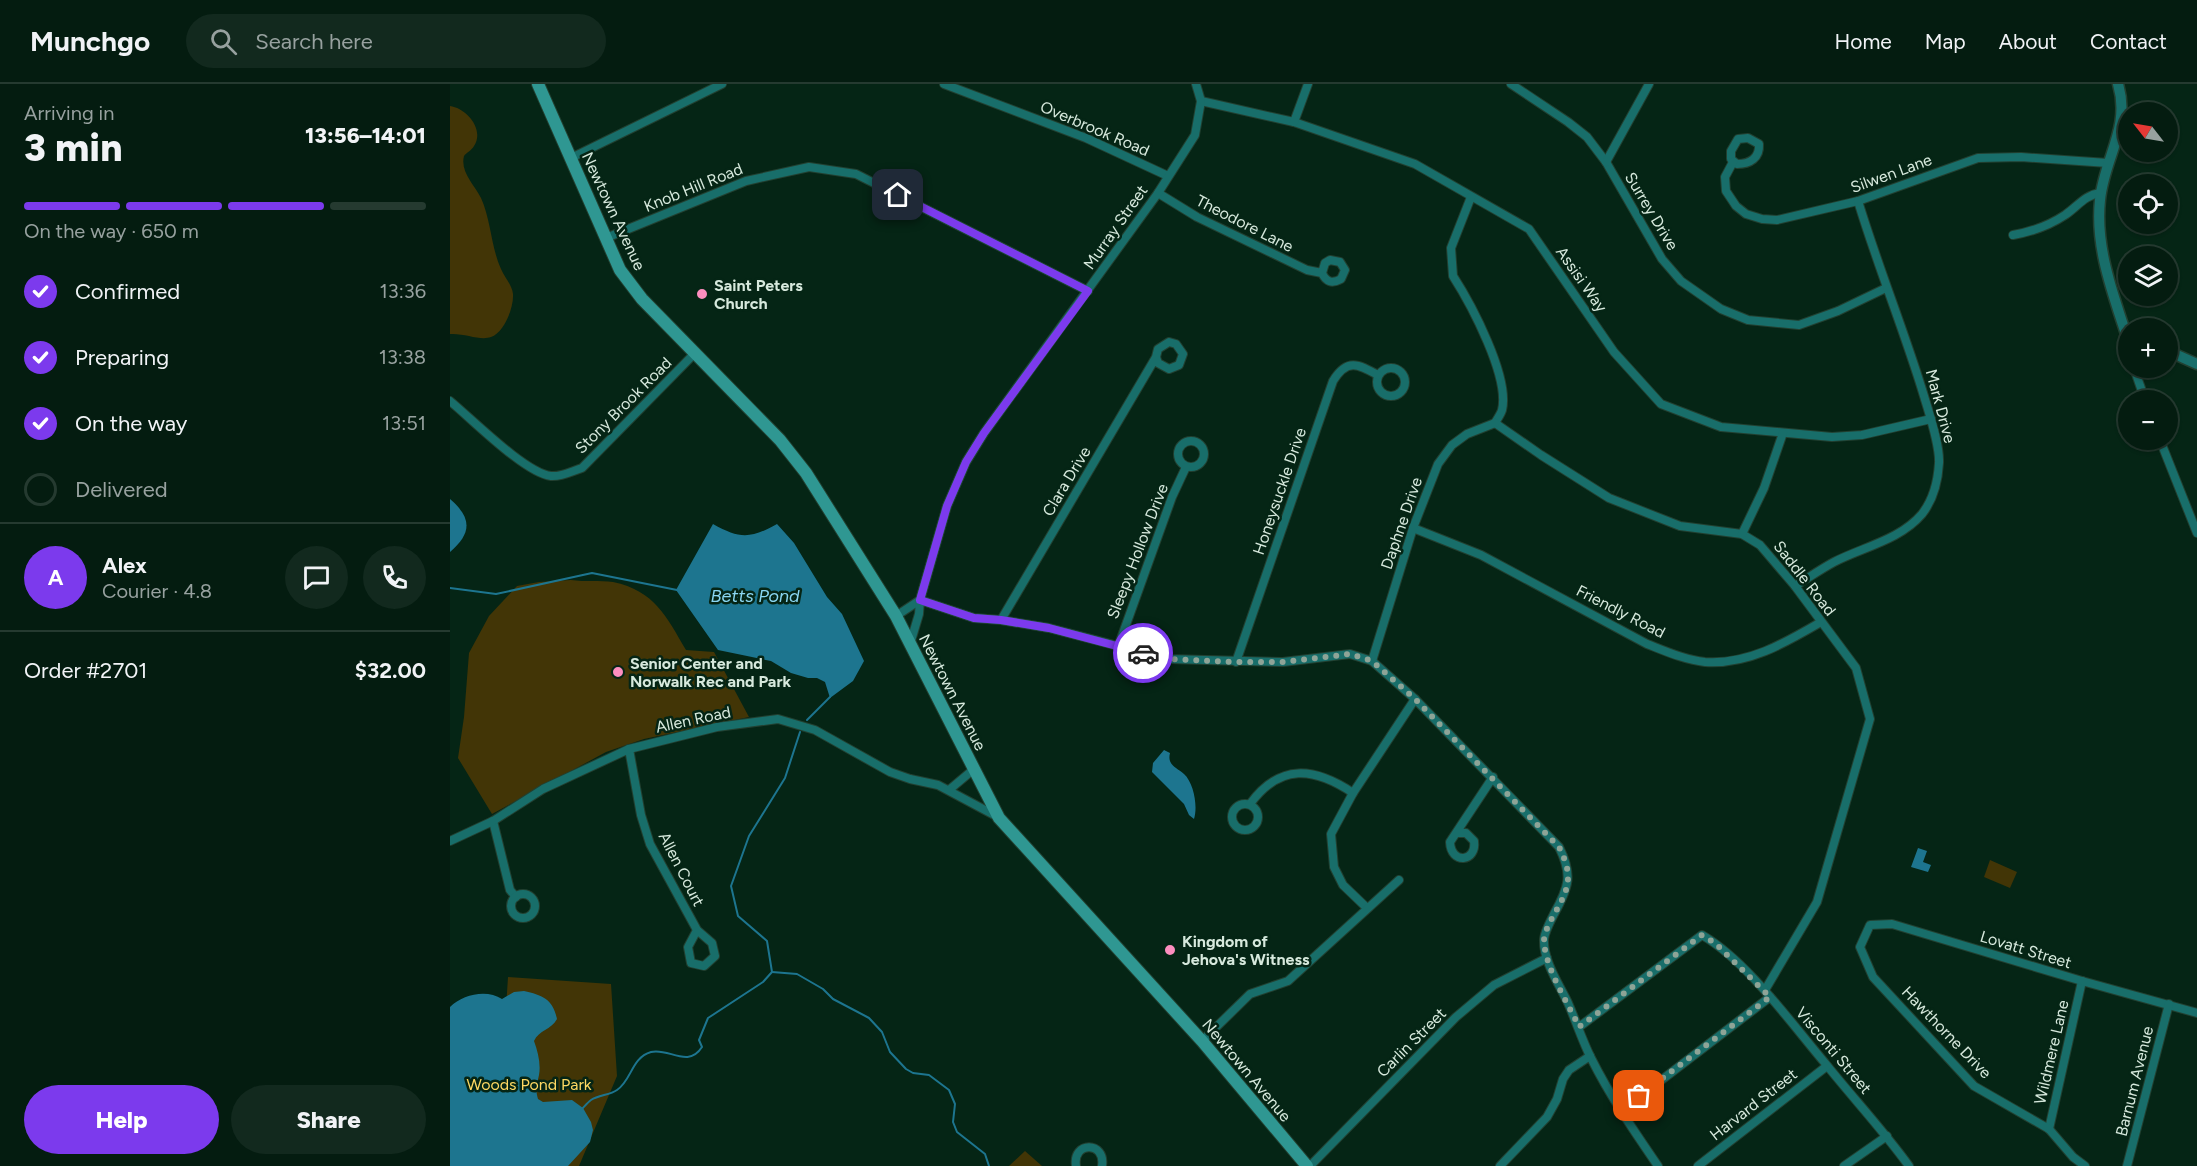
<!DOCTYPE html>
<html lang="en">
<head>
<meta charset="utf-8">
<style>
  :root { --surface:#041c10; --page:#12291e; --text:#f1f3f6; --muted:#97a19f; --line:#253a30; --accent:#7c3aed }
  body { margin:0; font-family:Figtree,sans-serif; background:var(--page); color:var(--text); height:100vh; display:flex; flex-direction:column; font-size:22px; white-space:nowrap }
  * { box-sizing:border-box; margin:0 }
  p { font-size:20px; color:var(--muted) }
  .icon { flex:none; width:33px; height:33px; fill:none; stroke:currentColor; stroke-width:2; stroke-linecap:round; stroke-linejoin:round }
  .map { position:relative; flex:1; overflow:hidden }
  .sheet { display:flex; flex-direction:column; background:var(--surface); width:450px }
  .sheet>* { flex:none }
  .needle { width:39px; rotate:301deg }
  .controls { position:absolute; left:1668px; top:18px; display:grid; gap:12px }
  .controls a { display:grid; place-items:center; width:60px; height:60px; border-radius:50%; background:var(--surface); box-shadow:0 2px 4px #0004,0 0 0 2px var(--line); font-size:30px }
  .pin { position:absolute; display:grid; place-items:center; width:51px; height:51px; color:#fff; margin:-26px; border-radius:12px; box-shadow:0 3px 9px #0006 }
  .courier { position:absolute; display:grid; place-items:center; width:60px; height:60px; margin:-30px; border:4px solid #7c3aed; border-radius:50%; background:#fff; color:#222; box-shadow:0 2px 8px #0007 }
  .summary em { font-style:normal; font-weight:800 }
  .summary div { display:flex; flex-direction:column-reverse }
  .summary { display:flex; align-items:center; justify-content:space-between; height:102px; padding:0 24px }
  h1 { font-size:39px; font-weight:800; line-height:45px }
  .bar { display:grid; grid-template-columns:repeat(4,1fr); gap:9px 6px; align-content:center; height:72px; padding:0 24px }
  .bar i { height:8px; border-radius:4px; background:var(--line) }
  .bar .selected { background:var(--accent) }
  .bar p { grid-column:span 4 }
  .line { display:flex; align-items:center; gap:15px; padding:0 24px; border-top:2px solid var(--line) }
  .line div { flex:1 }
  .round { display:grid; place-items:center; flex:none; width:63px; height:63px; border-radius:32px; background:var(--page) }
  ol { padding:0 24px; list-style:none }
  li { display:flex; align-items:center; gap:18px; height:66px }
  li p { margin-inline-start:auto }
  li .icon { padding:6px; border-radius:50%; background:var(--accent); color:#fff; stroke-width:4 }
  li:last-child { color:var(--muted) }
  li i { width:33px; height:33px; border:3px solid var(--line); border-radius:50% }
  .primary-button { display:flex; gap:12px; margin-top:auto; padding:12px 24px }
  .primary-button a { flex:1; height:69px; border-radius:36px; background:var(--accent); color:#fff; font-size:24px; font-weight:800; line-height:69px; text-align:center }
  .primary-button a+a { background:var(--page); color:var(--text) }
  header { display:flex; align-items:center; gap:36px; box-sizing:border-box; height:84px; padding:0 30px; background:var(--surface); border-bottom:2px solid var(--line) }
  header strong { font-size:28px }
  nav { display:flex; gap:33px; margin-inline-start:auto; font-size:21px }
  .search { width:420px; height:54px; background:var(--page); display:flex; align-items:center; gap:15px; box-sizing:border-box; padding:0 21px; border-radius:33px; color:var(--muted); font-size:22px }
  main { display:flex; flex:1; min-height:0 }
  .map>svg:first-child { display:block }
  .green { fill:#423506 }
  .water { fill:#1d758f }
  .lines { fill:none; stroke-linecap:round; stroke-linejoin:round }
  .stream { stroke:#1d758f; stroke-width:2 }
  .minor-casing { stroke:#224031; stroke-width:10 }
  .tertiary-casing { stroke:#224031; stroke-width:13 }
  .secondary-casing { stroke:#224031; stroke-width:14 }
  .minor { stroke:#186e6a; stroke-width:8 }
  .tertiary { stroke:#186e6a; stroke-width:10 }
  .secondary { stroke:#2f9792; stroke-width:12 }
  .done { stroke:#8ea497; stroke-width:6; stroke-dasharray:0 10.8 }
  .route { stroke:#7c3aed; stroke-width:8 }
  .poi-dot { fill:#fd8ebf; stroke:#052515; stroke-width:2 }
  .labels { text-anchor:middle; stroke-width:5; stroke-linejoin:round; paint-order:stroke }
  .street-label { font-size:16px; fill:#d7e9dd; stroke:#052515 }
  .poi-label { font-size:16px; font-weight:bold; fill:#d7e9dd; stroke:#052515; text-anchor:start }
  .park-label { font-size:16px; fill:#fdd863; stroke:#052515 }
  .water-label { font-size:18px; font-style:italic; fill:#8ad6f2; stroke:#052515 }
</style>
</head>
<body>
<header>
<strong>Munchgo</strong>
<div class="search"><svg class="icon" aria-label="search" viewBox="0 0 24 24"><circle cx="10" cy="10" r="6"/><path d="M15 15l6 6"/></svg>Search here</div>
<nav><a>Home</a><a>Map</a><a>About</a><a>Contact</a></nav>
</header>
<main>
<section class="sheet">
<div class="summary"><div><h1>3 min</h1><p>Arriving in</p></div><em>13:56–14:01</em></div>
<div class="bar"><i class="selected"></i><i class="selected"></i><i class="selected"></i><i></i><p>On the way · 650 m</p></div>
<ol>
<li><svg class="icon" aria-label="check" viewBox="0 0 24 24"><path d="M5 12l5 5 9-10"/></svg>Confirmed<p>13:36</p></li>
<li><svg class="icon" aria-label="check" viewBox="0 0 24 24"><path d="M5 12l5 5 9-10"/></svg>Preparing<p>13:38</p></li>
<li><svg class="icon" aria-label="check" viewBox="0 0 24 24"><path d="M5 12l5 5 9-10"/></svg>On the way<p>13:51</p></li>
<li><i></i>Delivered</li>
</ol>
<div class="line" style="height:108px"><b class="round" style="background:var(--accent);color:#fff">A</b><div><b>Alex</b><p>Courier · 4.8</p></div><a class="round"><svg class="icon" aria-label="chat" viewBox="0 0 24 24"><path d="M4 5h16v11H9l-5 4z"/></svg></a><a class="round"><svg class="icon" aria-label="phone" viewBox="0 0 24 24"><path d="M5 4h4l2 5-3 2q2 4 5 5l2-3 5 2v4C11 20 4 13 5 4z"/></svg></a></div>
<div class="line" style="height:78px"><div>Order #2701</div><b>$32.00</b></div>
<div class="primary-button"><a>Help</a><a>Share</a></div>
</section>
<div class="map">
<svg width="1747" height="1082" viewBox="0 0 1747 1082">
  <rect width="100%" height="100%" fill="#052515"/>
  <g class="green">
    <path d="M0,22C16,24 35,45 24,62C22,66 16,69 14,72C10,88 24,100 31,114C41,136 41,163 51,185C55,194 62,201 63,210C64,223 54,249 41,253C30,257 15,249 0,250Z"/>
    <path d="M121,496C135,498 150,496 163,498C205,507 216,532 236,566L264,568L299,633L194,655L156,668L42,730L8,674L14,633L19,569L39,532L67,502L89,498Z"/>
    <path d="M1540,776L1567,788L1560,804L1534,793Z"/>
    <path d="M58,893L161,900L167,992L129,1082H0V925L56,924Z"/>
    <path d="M575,1067L592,1082H559Z"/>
  </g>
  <g class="water">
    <path d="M0,415C22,434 22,449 0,468Z"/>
    <path d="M263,440C290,455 300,455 327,440L344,459L377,513L392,530L414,577L403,597L380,614L375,598L367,594H358L341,589L321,577L268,566L226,506Z"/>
    <path d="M714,666L720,669C717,681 726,683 734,690C744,699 748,723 744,735L739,731L734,720L702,688L703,679Z"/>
    <path d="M1468,764L1477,767L1473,778L1481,781L1478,788L1461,783Z"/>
    <path d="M74,907C92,911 103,915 107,935C101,946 89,946 84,957C88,968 91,980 89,991C87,1001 85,1005 88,1015L93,1018L122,1016L133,1024L141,1038L143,1046L140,1058L118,1082H0V923C13,910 37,905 52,915L64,908Z"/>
  </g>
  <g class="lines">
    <g class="stream">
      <path d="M0,504L46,510L142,489L227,506"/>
      <path d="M357,636L380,613"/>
      <path d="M322,888L347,890L373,905L383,915L419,934L432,948L440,968L456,985L463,989L479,991L499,1006L505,1020L503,1038L507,1048L535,1070L539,1082"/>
      <path d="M322,888L317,857L288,832L281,802L299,752L335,694L350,648"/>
      <path d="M131,1026C134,1023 138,1018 141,1016C149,1011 160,1011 167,1006C182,996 181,974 201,968C218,963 238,985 252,963L249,956L258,934L313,898L322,888"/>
    </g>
    <g class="minor-casing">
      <g id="minor">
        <path d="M494,0L636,54L718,92"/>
        <path d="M1061,0L1118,38L1137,53L1156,78L1212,175L1231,197L1271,225L1298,236L1349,241L1388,227L1436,204"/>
        <path d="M751,17L844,38L965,80L1079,145L1164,268L1211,320L1271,343L1382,353L1412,351L1481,335"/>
        <path d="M844,38L858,0"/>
        <path d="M1298,54L1309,60C1310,74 1300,80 1287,80L1281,75V67L1288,55Z"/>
        <path d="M121,74L272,0"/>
        <path d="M1156,78L1199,0"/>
        <path d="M1283,78L1275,93L1276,107L1286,122L1296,130L1312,135L1327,136L1408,117L1528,74L1571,73L1658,79"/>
        <path d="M708,109L747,133L857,186L872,189C876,198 882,200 891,195L895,186L890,178L880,176L875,179L872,189"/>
        <path d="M1021,113L1001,164L1003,192C1021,220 1060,293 1052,326C1051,330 1047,335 1045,339"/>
        <path d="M1563,151C1580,148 1600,141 1615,131C1628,122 1635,111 1650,109"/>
        <path d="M156,154L296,97L359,83L406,90L638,207"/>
        <path d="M1684,284L1695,316"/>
        <circle cx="941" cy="298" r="14"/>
        <path d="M0,317C22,335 75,389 101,392C112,393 122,387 132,384L245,269"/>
        <path d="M1045,339L1091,371L1159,414L1230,442L1292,450L1310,461L1345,502L1406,584L1420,635L1367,818L1315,906"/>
        <path d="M1710,356L1747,449"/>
        <circle cx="741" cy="370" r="13"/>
        <path d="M963,444L1031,471L1197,560C1215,567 1235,576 1255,578C1298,581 1335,559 1371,538"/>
        <path d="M1292,450L1314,404L1333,349"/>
        <path d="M1345,502C1358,494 1371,485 1384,478C1413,463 1450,456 1472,430C1483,416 1488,396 1489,379C1490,361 1479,329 1474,312C1454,246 1428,183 1408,117"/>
        <path d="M446,532L470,516L497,422L516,378L534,349L708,109L745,51L751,17L746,0"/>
        <path d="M551,536L706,273L708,265L719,258L726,260L733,270L729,281L719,285L708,279L706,273"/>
        <path d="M460,560L469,530L470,516L524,534L551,536L599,544L718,575L833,578L900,570L922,577L965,615L1109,763C1123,791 1119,803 1104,830C1100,838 1095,847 1094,855C1093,877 1109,900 1118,919C1126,937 1132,956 1141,974C1160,1012 1184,1047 1208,1082"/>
        <path d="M668,563L722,413L736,383"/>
        <path d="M922,577L963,444L988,380L1002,361L1017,350L1045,339"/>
        <path d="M786,578L883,297C897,274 908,280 928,291"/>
        <path d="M179,665L191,731L200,760L247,846L238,863L241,879L254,882L265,872L262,859L247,846"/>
        <path d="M499,706L524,685"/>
        <circle cx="795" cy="733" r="13"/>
        <path d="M800,720C830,679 864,683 903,709"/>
        <path d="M43,737L60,806L66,813"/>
        <path d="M1007,749H1016L1024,757C1027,778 1001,781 1000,758L1043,693"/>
        <path d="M0,757L43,737L93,705L179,665L267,643L328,635L365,646L440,688L460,695L488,701L548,733"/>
        <circle cx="73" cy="822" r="12"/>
        <path d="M917,824L893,801L884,783L881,750L903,709L965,615"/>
        <path d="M1129,943L1252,851C1297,877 1341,939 1375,979C1403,1014 1433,1046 1459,1082"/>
        <path d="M752,957L800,910L838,897L949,796"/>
        <path d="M1171,1027L1320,913"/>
        <path d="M1599,1045L1632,897"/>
        <path d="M626,1082C622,1057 656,1057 652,1082"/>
        <path d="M860,1082L1006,933L1044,901L1097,874"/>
        <path d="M1050,1082L1097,1033L1107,1015L1113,995L1119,986L1140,972"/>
        <path d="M1248,1082L1377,982"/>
        <path d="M1394,1082L1437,1052"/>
        <path d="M1635,1082L1623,1073L1599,1045L1524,1002L1423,893L1410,863L1420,841L1442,840L1632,897L1747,929"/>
        <path d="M1677,1082L1719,920"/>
      </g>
    </g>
    <g class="tertiary-casing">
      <g id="tertiary">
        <path d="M1668,0C1681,44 1654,74 1650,116C1645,162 1662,207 1676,250L1678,251"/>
        <path d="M1718,267L1747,280"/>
      </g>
    </g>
    <g class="secondary-casing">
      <path id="secondary" d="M88,0L170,186L192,215L330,356L356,389L446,532L549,734L752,957L857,1082"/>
    </g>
    <use href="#minor" class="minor"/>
    <use href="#tertiary" class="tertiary"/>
    <use href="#secondary" class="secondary"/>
  </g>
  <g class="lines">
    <path class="done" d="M693,569L718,575L786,578H833L900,570L922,577L965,615L1109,763C1125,795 1118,806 1101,836C1098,842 1094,850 1094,857C1095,884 1118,919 1129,943L1252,851L1265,859L1320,913L1189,1012"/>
    <path class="route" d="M448,111L638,207L534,349L516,378L497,422L470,516L524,534L551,536L599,544L693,569"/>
  </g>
  <g class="poi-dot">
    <circle cx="252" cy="210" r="6"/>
    <circle cx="168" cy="588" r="6"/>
    <circle cx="720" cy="866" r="6"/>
  </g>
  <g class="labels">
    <g class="street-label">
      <text transform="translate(645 44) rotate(23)" y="6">Overbrook Road</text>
      <text transform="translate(1441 89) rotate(-20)" y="6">Silwen Lane</text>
      <text transform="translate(243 103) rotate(-22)" y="6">Knob Hill Road</text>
      <text transform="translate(164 127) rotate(65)" y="6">Newtown Avenue</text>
      <text transform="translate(1202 127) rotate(59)" y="6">Surrey Drive</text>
      <text transform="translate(795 139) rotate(27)" y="6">Theodore Lane</text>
      <text transform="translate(665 143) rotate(-55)" y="6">Murray Street</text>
      <text transform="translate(1132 195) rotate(55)" y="6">Assisi Way</text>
      <text transform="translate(173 321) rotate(-45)" y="6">Stony Brook Road</text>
      <text transform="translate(1491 322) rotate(75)" y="6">Mark Drive</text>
      <text transform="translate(616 397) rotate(-59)" y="6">Clara Drive</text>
      <text transform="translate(829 407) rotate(-71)" y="6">Honeysuckle Drive</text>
      <text transform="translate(951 439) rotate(-71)" y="6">Daphne Drive</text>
      <text transform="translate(687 467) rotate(-69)" y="6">Sleepy Hollow Drive</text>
      <text transform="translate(1355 494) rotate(52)" y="6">Saddle Road</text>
      <text transform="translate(1171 527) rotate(27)" y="6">Friendly Road</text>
      <text transform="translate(503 608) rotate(63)" y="6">Newtown Avenue</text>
      <text transform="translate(243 635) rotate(-12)" y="6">Allen Road</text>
      <text transform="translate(232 785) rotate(63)" y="6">Allen Court</text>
      <text transform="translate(1576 865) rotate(17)" y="6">Lovatt Street</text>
      <text transform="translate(1497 948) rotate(46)" y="6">Hawthorne Drive</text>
      <text transform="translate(961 958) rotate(-45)" y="6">Carlin Street</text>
      <text transform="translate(1384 966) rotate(50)" y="6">Visconti Street</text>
      <text transform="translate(1601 968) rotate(-77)" y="6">Wildmere Lane</text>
      <text transform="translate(797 986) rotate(50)" y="6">Newtown Avenue</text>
      <text transform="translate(1684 997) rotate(-76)" y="6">Barnum Avenue</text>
      <text transform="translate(1303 1020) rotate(-38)" y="6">Harvard Street</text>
    </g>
    <g class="poi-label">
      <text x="264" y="207">Saint Peters<tspan x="264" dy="18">Church</tspan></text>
      <text x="180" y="585">Senior Center and<tspan x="180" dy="18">Norwalk Rec and Park</tspan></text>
      <text x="732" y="863">Kingdom of<tspan x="732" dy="18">Jehova's Witness</tspan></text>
    </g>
    <g class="park-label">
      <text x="79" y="1006">Woods Pond Park</text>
    </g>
    <g class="water-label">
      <text x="305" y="518">Betts Pond</text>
    </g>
  </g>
</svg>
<div class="controls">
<a><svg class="needle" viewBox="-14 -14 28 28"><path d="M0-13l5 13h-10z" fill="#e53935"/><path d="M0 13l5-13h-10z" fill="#97a19f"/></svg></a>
<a><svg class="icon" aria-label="locate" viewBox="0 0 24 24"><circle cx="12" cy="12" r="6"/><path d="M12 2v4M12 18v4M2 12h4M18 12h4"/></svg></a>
<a><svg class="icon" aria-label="layers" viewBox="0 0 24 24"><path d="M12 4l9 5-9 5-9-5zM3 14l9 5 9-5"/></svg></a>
<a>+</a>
<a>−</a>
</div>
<div class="pin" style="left:1189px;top:1012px;background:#ea580c"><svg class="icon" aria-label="bag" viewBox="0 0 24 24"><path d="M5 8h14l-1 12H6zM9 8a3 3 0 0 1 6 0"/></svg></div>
<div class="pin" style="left:448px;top:111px;background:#1f2937"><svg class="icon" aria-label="home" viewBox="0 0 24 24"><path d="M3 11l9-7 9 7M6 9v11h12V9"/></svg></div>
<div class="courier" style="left:693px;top:569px"><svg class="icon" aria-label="car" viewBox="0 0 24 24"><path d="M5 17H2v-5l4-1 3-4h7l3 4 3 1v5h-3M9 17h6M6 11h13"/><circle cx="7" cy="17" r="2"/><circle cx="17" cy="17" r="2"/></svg></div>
</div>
</main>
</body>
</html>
